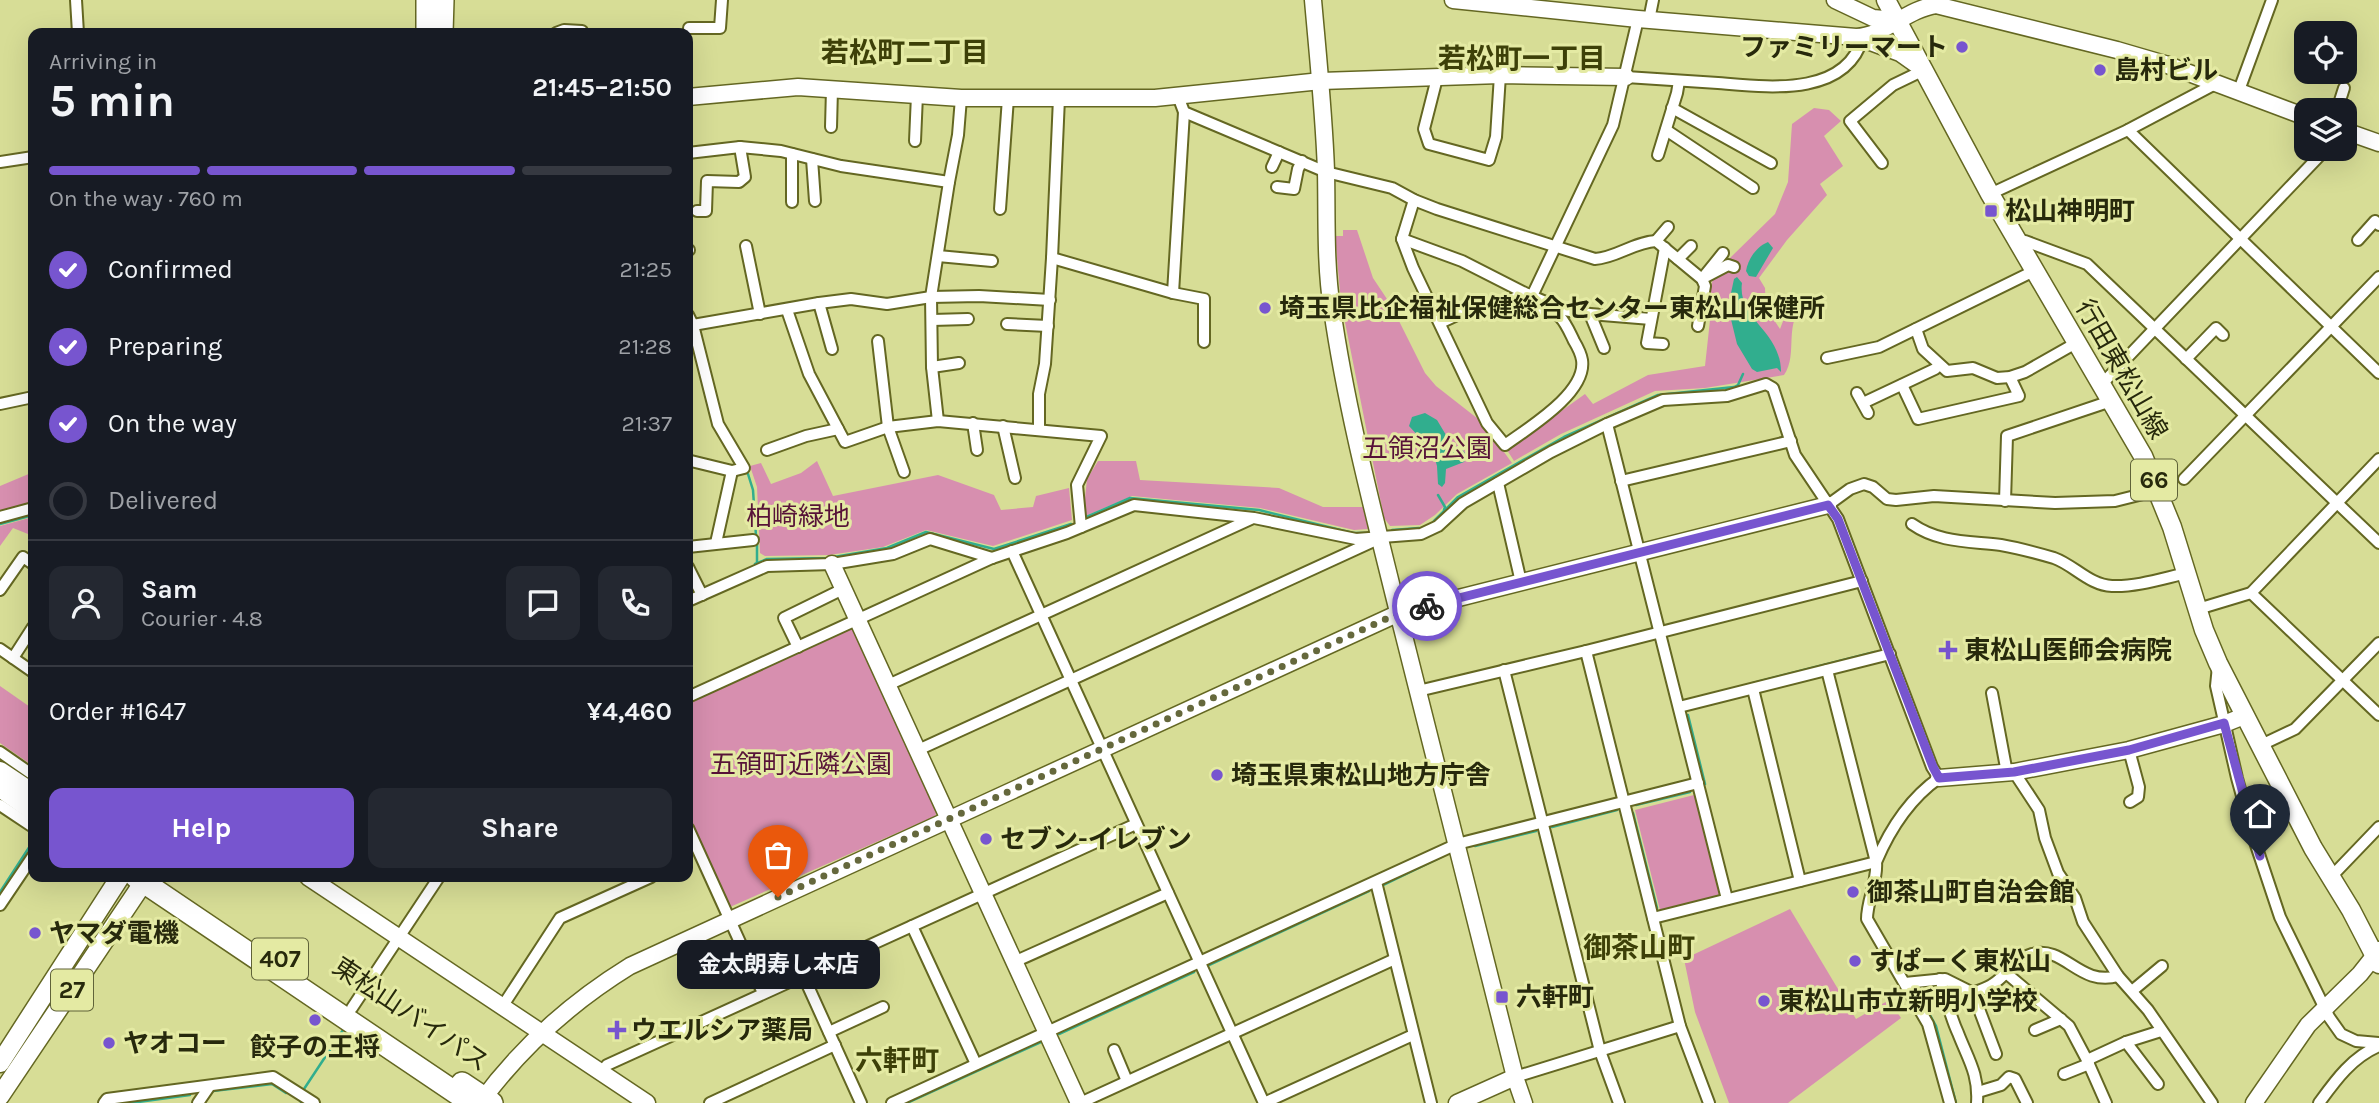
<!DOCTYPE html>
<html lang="en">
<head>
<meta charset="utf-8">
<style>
  :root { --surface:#171b24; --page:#242831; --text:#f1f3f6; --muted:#9ea1a6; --line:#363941; --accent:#7755cf }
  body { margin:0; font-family:Karla,"Noto Sans JP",sans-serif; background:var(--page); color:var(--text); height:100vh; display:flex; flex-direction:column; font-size:26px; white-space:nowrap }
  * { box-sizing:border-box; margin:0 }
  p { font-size:23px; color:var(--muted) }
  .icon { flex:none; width:38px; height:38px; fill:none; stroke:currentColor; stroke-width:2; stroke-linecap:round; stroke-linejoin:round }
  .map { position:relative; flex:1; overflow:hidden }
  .drawer { position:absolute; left:28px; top:28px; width:665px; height:854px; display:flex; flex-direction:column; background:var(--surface); border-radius:14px; box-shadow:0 7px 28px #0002 }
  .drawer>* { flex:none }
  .tools { position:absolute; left:2294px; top:21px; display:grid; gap:14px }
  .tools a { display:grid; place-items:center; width:63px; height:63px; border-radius:14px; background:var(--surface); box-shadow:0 7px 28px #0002; font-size:35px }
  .pin { position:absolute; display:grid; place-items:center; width:60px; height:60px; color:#fff; margin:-72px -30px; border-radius:50% 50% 50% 0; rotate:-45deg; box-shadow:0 0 7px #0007 }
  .pin .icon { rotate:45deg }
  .courier { position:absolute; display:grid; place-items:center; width:70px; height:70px; margin:-35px; border:5px solid #7755cf; border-radius:50%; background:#fff; color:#222; box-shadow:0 2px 9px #0007 }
  .bubble { position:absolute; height:49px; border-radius:14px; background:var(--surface); box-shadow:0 7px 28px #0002; font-size:23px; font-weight:700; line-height:49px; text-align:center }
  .summary em { font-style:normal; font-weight:700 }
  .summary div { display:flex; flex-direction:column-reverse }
  .summary { display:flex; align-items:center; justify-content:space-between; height:119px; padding:0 21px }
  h1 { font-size:46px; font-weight:700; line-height:52px }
  .bar { display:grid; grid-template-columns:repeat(4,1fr); gap:10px 7px; align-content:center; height:84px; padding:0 21px }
  .bar i { height:9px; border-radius:5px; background:var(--line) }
  .bar .active { background:var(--accent) }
  .bar p { grid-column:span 4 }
  .line { display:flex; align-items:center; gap:18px; padding:0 21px; border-top:2px solid var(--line) }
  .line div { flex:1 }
  .round { display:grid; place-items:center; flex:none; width:74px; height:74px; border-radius:14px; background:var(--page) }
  ol { padding:0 21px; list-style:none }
  li { display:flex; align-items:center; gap:21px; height:77px }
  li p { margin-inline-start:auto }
  li .icon { padding:7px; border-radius:50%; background:var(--accent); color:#fff; stroke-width:4 }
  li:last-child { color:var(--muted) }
  li i { width:38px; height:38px; border:4px solid var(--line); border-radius:50% }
  .cta { display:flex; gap:14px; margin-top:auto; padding:14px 21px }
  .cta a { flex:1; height:80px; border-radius:14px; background:var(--accent); color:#fff; font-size:28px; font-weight:700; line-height:80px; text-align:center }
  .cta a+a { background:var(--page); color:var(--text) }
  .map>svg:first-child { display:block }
  .green { fill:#d78faf }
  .water { fill:#31ae8e }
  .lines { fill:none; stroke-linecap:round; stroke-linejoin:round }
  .stream { stroke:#31ae8e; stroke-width:2.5 }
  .street-casing { stroke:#646722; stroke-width:14 }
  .secondary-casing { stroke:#646722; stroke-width:19 }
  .primary-casing { stroke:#646722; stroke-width:21 }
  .highway-casing { stroke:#646722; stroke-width:24 }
  .street { stroke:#fff; stroke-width:10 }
  .secondary { stroke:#fff; stroke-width:16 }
  .primary { stroke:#fff; stroke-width:18 }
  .highway { stroke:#fff; stroke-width:21 }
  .done { stroke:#65683c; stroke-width:7; stroke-dasharray:0 12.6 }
  .route { stroke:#7755cf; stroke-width:9 }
  .poi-dot { fill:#7755cf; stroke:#e4eaa3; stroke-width:2.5 }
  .labels { text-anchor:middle; stroke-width:6; stroke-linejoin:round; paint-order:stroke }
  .shield { fill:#e4eaa3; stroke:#606339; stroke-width:2 }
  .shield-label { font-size:24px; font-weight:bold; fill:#27290c }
  .poi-label { font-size:26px; font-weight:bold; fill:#27290c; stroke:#e4eaa3; text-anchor:start }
  .street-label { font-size:26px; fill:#27290c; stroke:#e4eaa3 }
  .park-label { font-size:26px; fill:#571338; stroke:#e4eaa3 }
  .neighbourhood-label { font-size:28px; font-weight:bold; fill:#3d4008; stroke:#e4eaa3 }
</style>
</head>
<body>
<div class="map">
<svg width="2379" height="1103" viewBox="0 0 2379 1103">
  <rect width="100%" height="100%" fill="#d7dd96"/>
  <g class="green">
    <path d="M1814,108L1829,110L1841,121L1824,136L1843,166L1820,184L1827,195L1787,240L1759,278L1765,288L1766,308L1780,329L1785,316L1800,301L1806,304C1782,321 1799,354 1784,375L1705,388L1655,391L1561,434L1514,461L1507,450L1585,394L1593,404L1648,375L1705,366L1711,311L1707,308L1713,278L1731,257L1775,214L1788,182L1792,124Z"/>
    <path d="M1343,230H1357L1373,278L1391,305L1425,373L1436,386L1482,422L1512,463L1457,494L1435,515L1420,525L1390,526L1384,518L1341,302L1335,236H1343Z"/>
    <path d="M817,461L833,496L938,475L994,495L1001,510L1033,507L1036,496L1069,488L1072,520L993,546L926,530L883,547L829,555L765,556L760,553L757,487L750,466L761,463L771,484L801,473Z"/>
    <path d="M1098,461H1136L1140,480L1279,488L1323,507H1363L1368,529L1354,530L1260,508L1132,496L1083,517L1087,479Z"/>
    <path d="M33,462V502L0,511V486L31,473Z"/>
    <path d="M33,517V536L13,528L0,546V526Z"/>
    <path d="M854,628L938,810L935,816L730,907L688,813V704Z"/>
    <path d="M0,686L33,709V759L30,764L0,743Z"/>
    <path d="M1694,795L1721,896L1660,910L1635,810Z"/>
    <path d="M1790,909L1856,1019L1889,1000L1901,1018L1788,1103H1729L1695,1012L1684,959Z"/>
  </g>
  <g class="water">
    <path d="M1768,242L1773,248L1756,277L1749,276L1746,271C1748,259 1756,247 1768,242Z"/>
    <path d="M1737,277L1742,283C1737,319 1781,331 1781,372L1777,368L1757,372L1752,369L1737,344L1728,307L1734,279Z"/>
    <path d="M1425,413L1437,420L1449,440L1445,449L1447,454L1452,457V450L1455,446L1462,449L1467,456L1464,462L1446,469L1445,483L1442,487L1438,484L1437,466L1433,452L1409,426L1412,417Z"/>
  </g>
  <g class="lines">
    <g class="stream">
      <path d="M1781,396L1799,452L1819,482"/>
      <path d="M748,474L753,490L756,536"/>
      <path d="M1438,495L1445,507L1444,510"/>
      <path d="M1084,518L1130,498L1259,510L1353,533H1365"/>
      <path d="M1434,521L1458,497L1564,437L1658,395L1734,387L1738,385L1743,374"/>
      <path d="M0,524L33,515"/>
      <path d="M1392,530L1419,528"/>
      <path d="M757,543V563"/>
      <path d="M755,564L767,559L828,558L887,548L926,532L994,549L1071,524"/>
      <path d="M688,581L691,589"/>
      <path d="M1753,683L1875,652"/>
      <path d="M1688,715L1705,784"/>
      <path d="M1636,805L1690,792"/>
      <path d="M1633,813L1657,908"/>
      <path d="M1552,827L1617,810"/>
      <path d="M1475,846L1536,831"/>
      <path d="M1383,885L1443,856"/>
      <path d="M0,892L30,846"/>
      <path d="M1209,965L1369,891"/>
      <path d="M1916,990L1936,1026L1956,1103"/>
      <path d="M1059,1034L1194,972"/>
      <path d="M304,1089L343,1030"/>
      <path d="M213,1091L272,1084L286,1093"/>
      <path d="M301,1102L302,1103"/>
      <path d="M131,1103L190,1095"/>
      <path d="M907,1103L1041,1042"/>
    </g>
    <g class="street-casing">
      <g id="street">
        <path d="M76,0L78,33"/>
        <path d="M1649,20L1653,0"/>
        <path d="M689,28H720L722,0"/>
        <path d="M556,33L564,30L582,31"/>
        <path d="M1626,77C1656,79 1687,81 1718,83C1766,87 1846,98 1863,37"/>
        <path d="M1437,78L1424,129L1429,144L1489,160L1496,137L1500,75"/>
        <path d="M2238,93L2272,0"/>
        <path d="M1178,96L1184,112L1326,172L1392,188L1414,200L1437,209L1595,259C1616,258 1634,242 1656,241L1702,279L1705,286L1698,326"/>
        <path d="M1672,108L1771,163"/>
        <path d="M2337,110L2344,88"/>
        <path d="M831,127L832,89"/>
        <path d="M1666,130L1753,188"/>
        <path d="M2128,130L2379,373"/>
        <path d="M915,141L917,95"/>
        <path d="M688,153L740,147L781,151L841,166L949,182"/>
        <path d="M1658,155L1677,93L1679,81"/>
        <path d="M812,159L815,201"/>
        <path d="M0,162L33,157"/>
        <path d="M1882,163L1850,121L1893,85L1924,70"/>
        <path d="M1272,167L1279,152"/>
        <path d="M1277,187L1294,189L1298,169L1302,161"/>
        <path d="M1990,194L2128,130L2215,84"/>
        <path d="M1414,200L1402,239L1413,268L1487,423L1505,445C1528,428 1587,393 1582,360C1581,354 1577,346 1574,341C1570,333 1566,323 1560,317C1547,306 1536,318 1527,294L1519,296L1490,310L1481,313L1468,310L1440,323"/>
        <path d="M792,202V154"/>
        <path d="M1000,209L1008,98"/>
        <path d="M697,211H706L707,181L739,182L745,177L740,147"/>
        <path d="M1402,239L1462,261L1527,294L1564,310L1590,314L1651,319"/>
        <path d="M2358,240L2375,221L2379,225"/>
        <path d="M1656,241L1668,227"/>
        <path d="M2018,244L2025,241L2087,264L2379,543"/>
        <path d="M746,246L760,314"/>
        <path d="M688,250H689"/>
        <path d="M938,256L992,261"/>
        <path d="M1052,258L1173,293L1204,299V342"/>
        <path d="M1678,259L1691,246"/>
        <path d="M1707,276L1728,265L1734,267"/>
        <path d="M1702,279L1723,253"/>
        <path d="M1173,293L1184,112"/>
        <path d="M1532,296L1613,125L1638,19"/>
        <path d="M819,303L832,349"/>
        <path d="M787,310L809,374L845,442L888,427L938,421L1101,436L1077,485L1081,527"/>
        <path d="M1590,314L1604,348"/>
        <path d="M688,315L693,325L718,424L744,468L732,471L691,461L688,462"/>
        <path d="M932,320L968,319"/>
        <path d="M1007,324L1048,326"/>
        <path d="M693,325L819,303L851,299L887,304L931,297L979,296L1050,300"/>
        <path d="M1916,329L1923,349L1947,371L1973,368L1997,378L2010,377L2025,372L2076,343"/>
        <path d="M878,341L888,427L904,472"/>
        <path d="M1663,344L1647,343L1665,248"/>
        <path d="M1827,358L1879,347L2034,271"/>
        <path d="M2186,359L2216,328L2223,335"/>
        <path d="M932,367L959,363"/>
        <path d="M1902,385L1918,419L2019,396L2010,377"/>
        <path d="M2101,385L2326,149"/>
        <path d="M1857,393L1868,413"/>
        <path d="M1863,403L1935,369L1939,365"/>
        <path d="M0,404L33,397"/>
        <path d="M938,421L932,367L931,297L949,182L958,135L961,98"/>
        <path d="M973,423L977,450"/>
        <path d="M1607,424L1727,899"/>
        <path d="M1003,426L1015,478"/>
        <path d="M1039,430V394L1045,364L1052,258L1059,98"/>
        <path d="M767,450L806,436L838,429"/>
        <path d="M2184,479L2379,277"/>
        <path d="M1621,481L1791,441"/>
        <path d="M1498,483L1521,582"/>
        <path d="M2005,501L2007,436L2111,401"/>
        <path d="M1828,505L1850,489L1864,484L1873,487L1887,499L1896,500L1934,496L2055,503L2115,501L2159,490"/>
        <path d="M0,517L33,508"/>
        <path d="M1912,524C1939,543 1969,541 2001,545C2018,548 2037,553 2054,558C2074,565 2089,585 2112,586C2137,587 2164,578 2187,573"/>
        <path d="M716,543L732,471"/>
        <path d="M688,547L753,540"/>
        <path d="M1012,551L1264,1103L1413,1035"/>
        <path d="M688,567L702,595"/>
        <path d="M0,590L23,557L33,564"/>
        <path d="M2251,593L2379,715"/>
        <path d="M688,601L767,566L832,564L893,554L930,539L992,558"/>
        <path d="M2198,609L2251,593L2379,459"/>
        <path d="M798,647L784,618L843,589"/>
        <path d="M0,649L33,672"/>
        <path d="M1586,651L1680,1026L1709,1103"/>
        <path d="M13,658L33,627"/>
        <path d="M2218,666L2216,686L2237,778L2253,836L2280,917L2329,1017L2341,1034L2356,1041L2379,1043"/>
        <path d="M1504,670L1600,1051L1619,1103"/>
        <path d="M1827,670L1876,862C1878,881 1867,900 1867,919L1928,1024L1950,1103"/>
        <path d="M888,685L1251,519"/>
        <path d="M1753,689L1800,881"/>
        <path d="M1418,691L1586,651L1862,581"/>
        <path d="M1992,693L2007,773"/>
        <path d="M688,697L992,558L1067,533L1134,505L1254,518L1356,539L1421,534L1438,526L1463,503L1551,452L1607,424L1663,400L1727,396L1766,384L1773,388L1795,455L1838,519L1932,767L1939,778C1909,799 1890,829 1876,862"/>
        <path d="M1679,707L1890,654"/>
        <path d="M2259,746L2295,729L2379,643"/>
        <path d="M918,750L1374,541"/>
        <path d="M2129,750L2139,787L2138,797L2130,802"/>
        <path d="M0,752L33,775"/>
        <path d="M2014,772L2039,810L2045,838L2058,873L2075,898L2083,922L2118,976L2148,1010L2212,1103"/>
        <path d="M0,805L33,827"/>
        <path d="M688,828L763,993"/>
        <path d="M2331,877L2379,827"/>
        <path d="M1376,882L1431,1103"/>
        <path d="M0,905L33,856"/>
        <path d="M1653,918L1876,862"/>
        <path d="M912,926L976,1064"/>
        <path d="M1014,962L1168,893"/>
        <path d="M2006,973L2069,1026L2087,1060L2106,1103"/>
        <path d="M803,975L861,1103"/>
        <path d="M1940,979C1946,997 1950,1016 1958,1033C1968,1059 1979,1074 1977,1103"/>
        <path d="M1905,983L1945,979L1973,993C1980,990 1988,988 1993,984C2007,975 2015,959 2032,954C2065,945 2079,987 2118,976"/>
        <path d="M2132,991L2162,966"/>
        <path d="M1973,993L1996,1054"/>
        <path d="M502,1007L560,918L651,877"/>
        <path d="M352,1008L439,877"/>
        <path d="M2035,1030L2061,1019"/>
        <path d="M829,1032L883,1007"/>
        <path d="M2126,1042L2158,1084"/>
        <path d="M1114,1050L1127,1081"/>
        <path d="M2087,1060L2126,1042L2161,1031"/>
        <path d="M601,1072L607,1065L1136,824"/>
        <path d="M2064,1074L2089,1064"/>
        <path d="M1515,1077L1680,1026"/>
        <path d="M1978,1092L2001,1085L2009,1077L2015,1079L2027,1103"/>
        <path d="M104,1103L107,1099L273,1077L314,1103"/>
        <path d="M198,1103L209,1087"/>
        <path d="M710,1103L835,1045"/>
        <path d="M892,1103L1457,844L1698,783"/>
        <path d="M1080,1103L1395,959"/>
        <path d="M2319,1103C2335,1081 2352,1057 2379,1046"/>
      </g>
    </g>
    <g class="secondary-casing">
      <g id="secondary">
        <path d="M1313,0C1318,57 1324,114 1326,171C1327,217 1325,263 1332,309C1347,413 1374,514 1399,616C1437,770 1477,923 1515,1077L1524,1103"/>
        <path d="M1453,0L1638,19L1856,37C1884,36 1907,9 1936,5L2117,50L2165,64L2306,117"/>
        <path d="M1835,0L1873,18L1895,20"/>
        <path d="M1863,37L1868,41L1900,53L1924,70"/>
        <path d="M688,97L798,87L961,98H1155L1321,81L1500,75L1626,77"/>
        <path d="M2345,131L2379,143"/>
        <path d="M832,564L1079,1103"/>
        <path d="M1939,778L2014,772L2129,750L2224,724L2244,716"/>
        <path d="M308,877L647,1103"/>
        <path d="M480,1103C521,1047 570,1003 630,966L1399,613L1828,505"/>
        <path d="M1457,1103L1515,1077"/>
        <path d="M2254,1103L2308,1025L2360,974L2379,950"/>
      </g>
    </g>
    <g class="primary-casing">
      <g id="primary">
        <path d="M1886,0L1990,194L2143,456L2172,527L2204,630L2218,663L2313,848L2351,910L2379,964"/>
        <path d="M0,771L33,793"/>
        <path d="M0,788L33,811"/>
        <path d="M0,1063L120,877"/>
        <path d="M0,1096L147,877"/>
      </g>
    </g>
    <g class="highway-casing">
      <g id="highway">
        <path d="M427,33V0"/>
        <path d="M442,33L443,0"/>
        <path d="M136,877L471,1103"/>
        <path d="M462,1083L492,1103"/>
      </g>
    </g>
    <use href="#street" class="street"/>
    <use href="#secondary" class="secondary"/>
    <use href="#primary" class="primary"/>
    <use href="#highway" class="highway"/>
  </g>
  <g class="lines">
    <path class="done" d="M778,897L1399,613L1427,606"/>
    <path class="route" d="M1427,606L1828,505L1838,519L1933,767L1939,778L2014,772L2129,750L2224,723L2260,856"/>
  </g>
  <g class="poi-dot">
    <circle cx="1962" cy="47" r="7"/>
    <circle cx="2100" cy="70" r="7"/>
    <rect x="1984" y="204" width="14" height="14" rx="3.5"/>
    <circle cx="1265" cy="308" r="7"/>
    <path d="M1944.5 639.5h7v7h7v7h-7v7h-7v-7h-7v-7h7z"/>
    <circle cx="1217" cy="775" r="7"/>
    <circle cx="986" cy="839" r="7"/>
    <circle cx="1853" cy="892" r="7"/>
    <circle cx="35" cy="933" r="7"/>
    <circle cx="1855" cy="961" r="7"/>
    <rect x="1495" y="990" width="14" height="14" rx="3.5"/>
    <circle cx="1764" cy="1001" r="7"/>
    <circle cx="315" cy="1020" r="7"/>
    <path d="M613.5 1019.5h7v7h7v7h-7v7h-7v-7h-7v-7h7z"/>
    <circle cx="109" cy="1043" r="7"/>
  </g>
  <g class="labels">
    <g class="shield">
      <rect x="2131" y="459.5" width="46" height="41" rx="5"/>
      <rect x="252" y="938.5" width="56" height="41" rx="5"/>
      <rect x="51" y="969.5" width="42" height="41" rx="5"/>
    </g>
    <g class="shield-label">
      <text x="2154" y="488">66</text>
      <text x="280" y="967">407</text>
      <text x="72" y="998">27</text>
    </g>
    <g class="poi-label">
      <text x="1948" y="56" text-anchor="end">ファミリーマート</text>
      <text x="2114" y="79">島村ビル</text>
      <text x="2005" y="220">松山神明町</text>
      <text x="1279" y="317">埼玉県比企福祉保健総合センター東松山保健所</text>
      <text x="1964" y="659">東松山医師会病院</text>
      <text x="1231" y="784">埼玉県東松山地方庁舎</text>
      <text x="1000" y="848">セブン-イレブン</text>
      <text x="1867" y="901">御茶山町自治会館</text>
      <text x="49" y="942">ヤマダ電機</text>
      <text x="1869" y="970">すぱーく東松山</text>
      <text x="1516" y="1006">六軒町</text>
      <text x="1778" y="1010">東松山市立新明小学校</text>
      <text x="631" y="1039">ウエルシア薬局</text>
      <text x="123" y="1052">ヤオコー</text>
      <text x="315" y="1056" text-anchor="middle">餃子の王将</text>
    </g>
    <g class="street-label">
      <text transform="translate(2122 369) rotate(60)" y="9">行田東松山線</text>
      <text transform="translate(411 1014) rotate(34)" y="9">東松山バイパス</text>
    </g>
    <g class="park-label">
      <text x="1427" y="457">五領沼公園</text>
      <text x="798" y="525">柏崎緑地</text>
      <text x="801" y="773">五領町近隣公園</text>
    </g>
    <g class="neighbourhood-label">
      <text x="905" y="62">若松町二丁目</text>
      <text x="1522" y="68">若松町一丁目</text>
      <text x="1639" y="957">御茶山町</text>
      <text x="897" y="1070">六軒町</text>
    </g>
  </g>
</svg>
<div class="tools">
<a><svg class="icon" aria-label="locate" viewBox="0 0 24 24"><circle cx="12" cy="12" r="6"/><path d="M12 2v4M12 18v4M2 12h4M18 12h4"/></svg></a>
<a><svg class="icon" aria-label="layers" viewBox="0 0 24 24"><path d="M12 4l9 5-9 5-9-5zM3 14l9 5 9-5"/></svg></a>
</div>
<div class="pin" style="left:778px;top:897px;background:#ea580c"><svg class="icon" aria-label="bag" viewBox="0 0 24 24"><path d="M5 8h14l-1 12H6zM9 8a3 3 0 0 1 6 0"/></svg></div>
<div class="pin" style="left:2260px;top:856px;background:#1f2937"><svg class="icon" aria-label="home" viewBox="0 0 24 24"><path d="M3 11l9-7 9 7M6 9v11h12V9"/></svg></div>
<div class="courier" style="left:1427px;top:606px"><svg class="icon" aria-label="bike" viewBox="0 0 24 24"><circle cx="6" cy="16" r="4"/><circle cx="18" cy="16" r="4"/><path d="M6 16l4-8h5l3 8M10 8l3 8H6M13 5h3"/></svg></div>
<div class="bubble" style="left:677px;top:940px;width:203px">金太朗寿し本店</div>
<section class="drawer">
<div class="summary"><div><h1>5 min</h1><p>Arriving in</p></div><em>21:45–21:50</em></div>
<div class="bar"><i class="active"></i><i class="active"></i><i class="active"></i><i></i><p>On the way · 760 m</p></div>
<ol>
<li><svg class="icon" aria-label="check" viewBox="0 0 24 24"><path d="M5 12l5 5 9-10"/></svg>Confirmed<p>21:25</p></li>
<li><svg class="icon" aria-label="check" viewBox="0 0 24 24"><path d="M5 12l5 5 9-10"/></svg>Preparing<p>21:28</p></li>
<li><svg class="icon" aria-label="check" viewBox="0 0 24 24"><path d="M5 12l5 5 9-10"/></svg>On the way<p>21:37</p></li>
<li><i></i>Delivered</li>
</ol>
<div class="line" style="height:126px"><a class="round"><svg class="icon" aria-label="person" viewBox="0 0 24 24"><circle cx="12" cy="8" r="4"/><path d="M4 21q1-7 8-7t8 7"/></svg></a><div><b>Sam</b><p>Courier · 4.8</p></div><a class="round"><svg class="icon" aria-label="chat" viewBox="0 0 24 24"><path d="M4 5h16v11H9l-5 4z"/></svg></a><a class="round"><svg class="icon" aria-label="phone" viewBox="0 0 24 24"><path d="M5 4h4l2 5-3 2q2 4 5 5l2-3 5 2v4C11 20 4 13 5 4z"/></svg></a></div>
<div class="line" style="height:91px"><div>Order #1647</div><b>¥4,460</b></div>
<div class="cta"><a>Help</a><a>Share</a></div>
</section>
</div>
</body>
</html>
